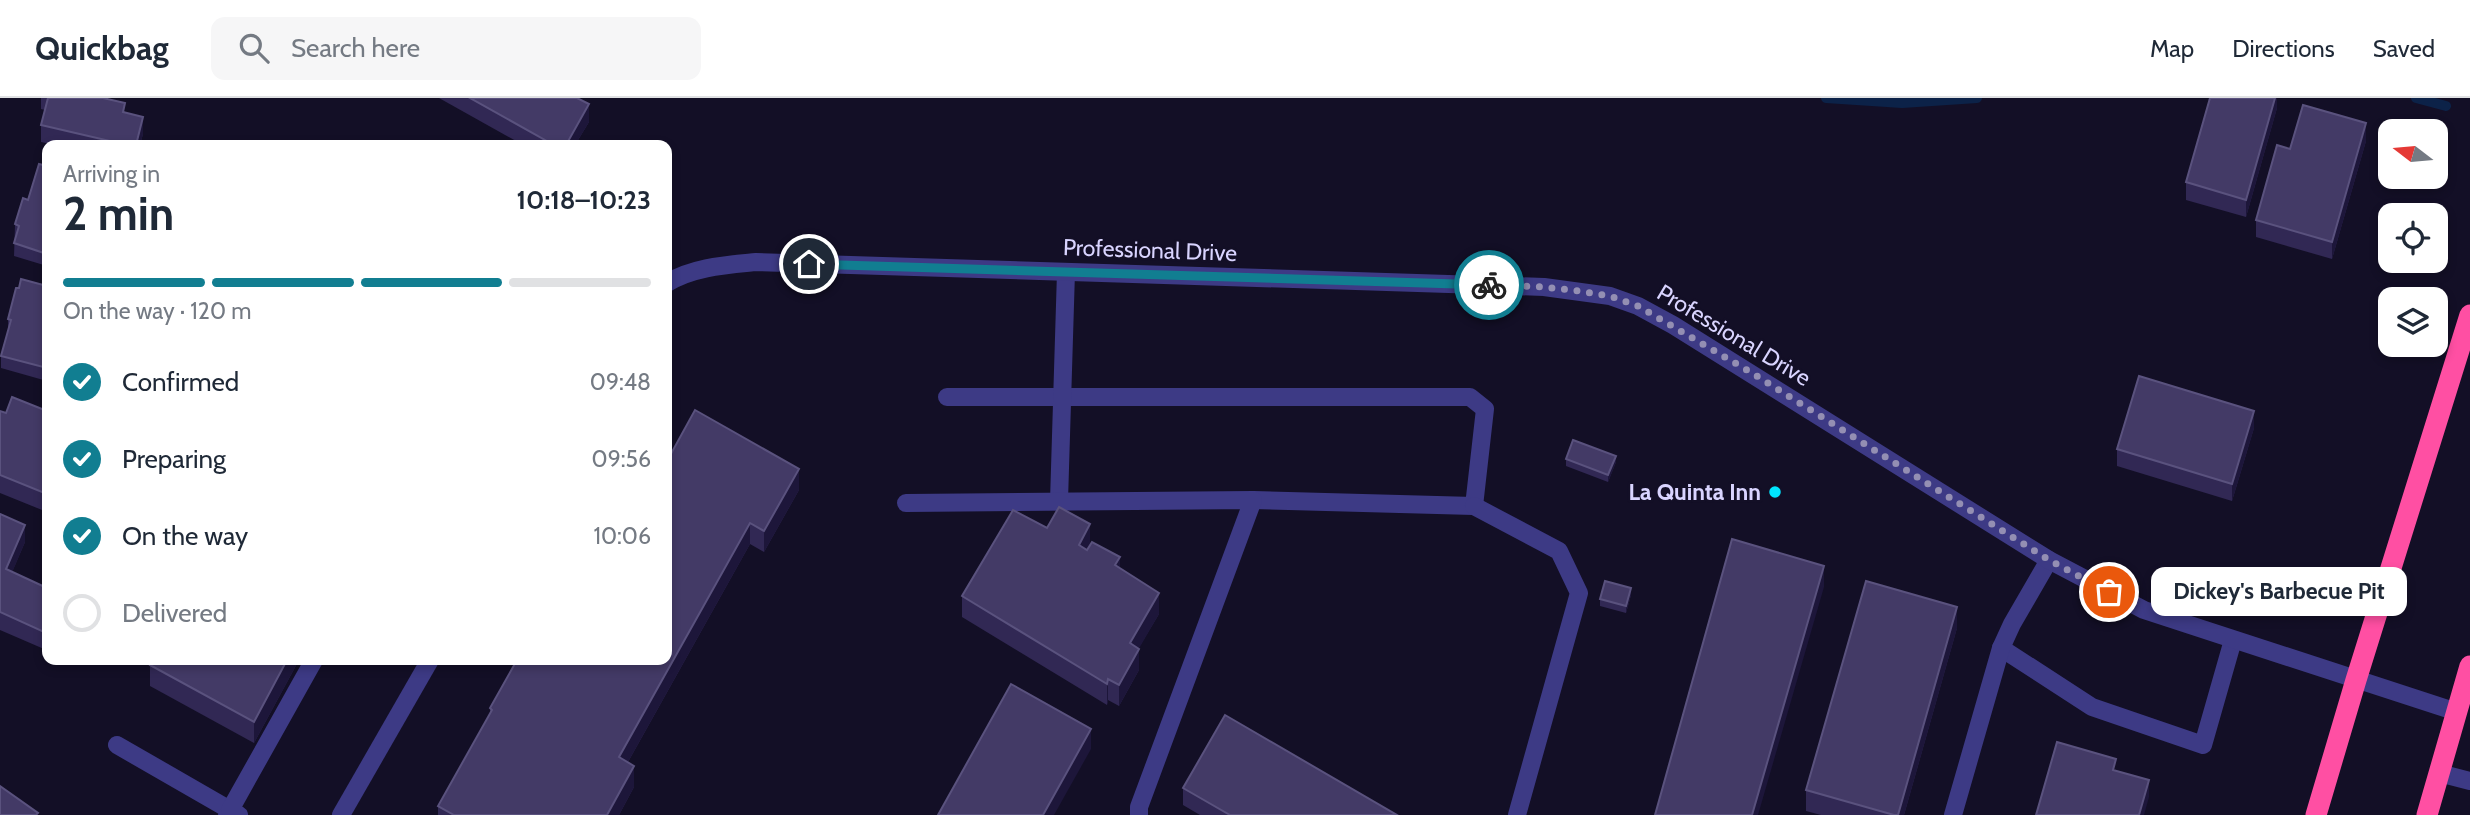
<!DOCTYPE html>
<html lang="en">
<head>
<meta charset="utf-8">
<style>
  :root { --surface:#fff; --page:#f6f6f7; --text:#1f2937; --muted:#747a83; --line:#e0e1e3; --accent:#117e91 }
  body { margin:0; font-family:Cabin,sans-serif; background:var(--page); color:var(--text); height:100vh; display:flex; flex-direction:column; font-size:26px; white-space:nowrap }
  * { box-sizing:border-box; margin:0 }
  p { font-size:23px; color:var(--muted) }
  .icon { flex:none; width:38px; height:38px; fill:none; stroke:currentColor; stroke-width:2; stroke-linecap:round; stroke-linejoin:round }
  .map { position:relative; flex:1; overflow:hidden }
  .side { position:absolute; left:42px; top:42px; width:630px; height:525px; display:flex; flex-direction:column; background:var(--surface); border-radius:14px; box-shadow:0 4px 10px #0003 }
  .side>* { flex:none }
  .needle { width:46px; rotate:286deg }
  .controls { position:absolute; left:2378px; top:21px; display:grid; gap:14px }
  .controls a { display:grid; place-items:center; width:70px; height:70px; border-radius:14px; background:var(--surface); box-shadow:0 4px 10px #0003; font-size:35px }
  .pin { position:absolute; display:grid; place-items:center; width:60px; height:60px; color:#fff; margin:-30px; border:4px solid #fff; border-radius:50%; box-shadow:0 2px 7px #0007 }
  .courier { position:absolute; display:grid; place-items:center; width:70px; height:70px; margin:-35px; border:5px solid #117e91; border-radius:50%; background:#fff; color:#222; box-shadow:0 2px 9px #0007 }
  .bubble { position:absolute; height:49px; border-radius:14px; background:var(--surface); box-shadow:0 4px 10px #0003; font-size:23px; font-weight:800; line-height:49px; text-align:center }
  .overview em { font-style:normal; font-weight:800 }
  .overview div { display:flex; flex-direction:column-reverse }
  .overview { display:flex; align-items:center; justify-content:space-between; height:119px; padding:0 21px }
  h1 { font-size:46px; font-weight:800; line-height:52px }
  .bar { display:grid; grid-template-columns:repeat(4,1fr); gap:10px 7px; align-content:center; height:84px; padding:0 21px }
  .bar i { height:9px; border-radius:5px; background:var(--line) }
  .bar .current { background:var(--accent) }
  .bar p { grid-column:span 4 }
  ol { padding:0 21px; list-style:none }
  li { display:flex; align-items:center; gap:21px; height:77px }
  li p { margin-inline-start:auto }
  li .icon { padding:7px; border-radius:50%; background:var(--accent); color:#fff; stroke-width:4 }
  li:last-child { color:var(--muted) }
  li i { width:38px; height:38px; border:4px solid var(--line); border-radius:50% }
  header { display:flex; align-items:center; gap:42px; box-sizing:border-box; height:98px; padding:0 35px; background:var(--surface); border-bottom:2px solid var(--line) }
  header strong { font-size:33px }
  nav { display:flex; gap:38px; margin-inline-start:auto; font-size:24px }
  .search { width:490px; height:63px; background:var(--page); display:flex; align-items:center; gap:18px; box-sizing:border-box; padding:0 24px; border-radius:14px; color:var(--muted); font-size:26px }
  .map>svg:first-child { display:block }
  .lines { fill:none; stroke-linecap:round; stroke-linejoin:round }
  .stream { stroke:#0c2248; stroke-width:10 }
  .lane { stroke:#3d3a85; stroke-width:18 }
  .street { stroke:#3d3a85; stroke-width:18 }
  .highway { stroke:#ff4fa3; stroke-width:21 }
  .wall { fill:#312854 }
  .shaded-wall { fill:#1d163a }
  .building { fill:#433a66; stroke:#5a527e; stroke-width:2 }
  .done { stroke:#948fb3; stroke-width:7; stroke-dasharray:0 12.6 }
  .route { stroke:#117e91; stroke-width:9 }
  .poi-dot { fill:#00e5ff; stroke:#130f26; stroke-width:2.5 }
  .labels { text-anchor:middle; stroke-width:5; stroke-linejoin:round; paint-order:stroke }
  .street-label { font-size:23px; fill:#d9d4ff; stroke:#130f26 }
  .poi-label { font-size:23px; font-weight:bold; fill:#d9d4ff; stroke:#130f26; text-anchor:end }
</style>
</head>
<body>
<header>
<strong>Quickbag</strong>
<div class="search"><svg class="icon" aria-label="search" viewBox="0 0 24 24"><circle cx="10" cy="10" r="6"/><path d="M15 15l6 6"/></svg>Search here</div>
<nav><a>Map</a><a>Directions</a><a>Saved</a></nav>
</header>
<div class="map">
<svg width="2470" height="717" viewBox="0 0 2470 717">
  <rect width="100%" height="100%" fill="#130f26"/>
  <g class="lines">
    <g class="stream">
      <path d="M1826,0L1902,5L1977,0"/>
      <path d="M2416,0L2446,8"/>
    </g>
    <g class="lane">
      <path d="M947,299H1470L1485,311L1474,408L1253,402"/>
      <path d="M1059,403L1066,174"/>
      <path d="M906,405L1253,402L1139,709V717"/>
      <path d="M1474,408L1559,453L1579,495L1517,717"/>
      <path d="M2001,550L2092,609L2203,647L2233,542"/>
      <path d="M117,647L230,712L227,717"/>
      <path d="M2439,675L2470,683"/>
      <path d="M239,717L230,712L314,562"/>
      <path d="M1953,717L2001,550L2012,526L2049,462"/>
    </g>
    <g class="street">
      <path d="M667,185C693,169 726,167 756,164L1544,189L1610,198L1638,208L1673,227L2049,462L2144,512L2457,614"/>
      <path d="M341,717L430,562"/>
    </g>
    <g class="highway">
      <path d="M2316,717L2356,582L2470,217"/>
      <path d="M2427,717L2470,568"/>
    </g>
  </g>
  <g class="wall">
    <path d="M41,0H103L125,14L143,36L140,47H55L41,44V27L45,12L41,11Z"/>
    <path d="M439,0H577L589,24L575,47H523Z"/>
    <path d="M2277,0V10L2246,119L2186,102V84Z"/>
    <path d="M2366,43L2332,161L2256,139V122L2290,51Z"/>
    <path d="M47,68V168L14,158L15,126Z"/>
    <path d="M47,188V283L1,270V258L8,234V221Z"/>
    <path d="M0,313L6,315L47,313V414L0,395Z"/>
    <path d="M2254,330L2232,403L2117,368V351Z"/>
    <path d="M1566,361L1616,364L1608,384L1566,368Z"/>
    <path d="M667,363L799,392L764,454L750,446L628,664L634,689L619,717H438V708L490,615V610Z"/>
    <path d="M0,416L25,444L12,474L47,490L44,551L0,532Z"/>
    <path d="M1047,430L1090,446L1120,470L1159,516L1138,551L1139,572L1119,608L1108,602L1107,607L962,519V498Z"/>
    <path d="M1631,497L1626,515L1600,508V501Z"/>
    <path d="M1957,530L1904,717H1821L1806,713V692Z"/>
    <path d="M153,562H299L254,645L150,588V567Z"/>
    <path d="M1183,690L1397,717H1200L1183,707Z"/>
  </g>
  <g class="shaded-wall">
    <path d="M2275,0H2277V10L2246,119V102Z"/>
    <path d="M589,6V24L575,47H566Z"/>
    <path d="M143,19V36L140,47H136Z"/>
    <path d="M2366,25V43L2332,161V144Z"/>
    <path d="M2254,313V330L2232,403V386Z"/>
    <path d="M1616,358V364L1608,384V377Z"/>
    <path d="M799,371V392L764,454V433Z"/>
    <path d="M750,425V446L619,680V659Z"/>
    <path d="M1090,426V447L1079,468V447Z"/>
    <path d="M25,427V444L6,489V471Z"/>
    <path d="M1120,459V479L1115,467Z"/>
    <path d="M1824,468V489L1758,717H1752Z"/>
    <path d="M1631,490V497L1626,515V508Z"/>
    <path d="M1159,495V516L1130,566V545Z"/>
    <path d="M1957,509V530L1904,717H1898Z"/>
    <path d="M47,528V545L44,551V534Z"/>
    <path d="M1139,551V572L1119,608V587Z"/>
    <path d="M287,562H299L254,645V624Z"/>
    <path d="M1108,581V602L1107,607V586Z"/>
    <path d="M1091,631V651L1054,717H1043Z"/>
    <path d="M634,668V689L619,717H607Z"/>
    <path d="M2149,682V699L2144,717H2139Z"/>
  </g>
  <g class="building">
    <path d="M48,0H103L125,5L123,14L143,19L136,47H127L41,27Z"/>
    <path d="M470,0H577L589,6L566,47H554Z"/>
    <path d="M2210,0H2275L2246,102L2186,84Z"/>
    <path d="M2303,7L2366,25L2332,144L2256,122L2277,47L2290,51Z"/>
    <path d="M39,66L47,68V156L14,145L19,128L15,126L23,100L28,102Z"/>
    <path d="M21,181L47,188V270L1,258L11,222L8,221L16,190H19Z"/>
    <path d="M2139,278L2254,313L2232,386L2117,351Z"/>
    <path d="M12,299L47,313V396L0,377V313L6,315Z"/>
    <path d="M695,312L799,371L764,433L750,425L619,659L634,668L607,717H454L438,708L492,612L490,610L517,562H667V363Z"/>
    <path d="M1573,342L1616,358L1608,377L1566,361Z"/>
    <path d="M1059,409L1090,426L1079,447L1087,452L1092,444L1120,459L1115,467L1159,495L1130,545L1139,551L1119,587L1108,581L1107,586L962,498L1013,412L1047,430Z"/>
    <path d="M0,416L25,427L6,471L47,490V528L44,534L0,514Z"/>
    <path d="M1732,441L1824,468L1752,717H1655Z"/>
    <path d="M1605,483L1631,490L1626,508L1600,501Z"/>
    <path d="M1866,483L1957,509L1898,717H1894L1806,692Z"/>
    <path d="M153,562H287L254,624L150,567Z"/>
    <path d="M1011,586L1091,631L1043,717H938Z"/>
    <path d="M1225,617L1397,717H1230L1183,690Z"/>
    <path d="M2057,644L2116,661L2113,672L2149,682L2139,717H2036Z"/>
    <path d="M0,688L38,715L36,717H0Z"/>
  </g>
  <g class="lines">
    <path class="done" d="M1489,187L1544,189L1579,193L1610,198L1638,208L1752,275L2049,462L2109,494"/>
    <path class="route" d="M809,166L1489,187"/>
  </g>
  <circle class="poi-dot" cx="1775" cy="394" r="7"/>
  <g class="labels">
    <g class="street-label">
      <text transform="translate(1150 152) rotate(2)" y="8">Professional Drive</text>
      <text transform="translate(1734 237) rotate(31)" y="8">Professional Drive</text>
    </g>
    <g class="poi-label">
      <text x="1761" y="402">La Quinta Inn</text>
    </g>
  </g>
</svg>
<div class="controls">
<a><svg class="needle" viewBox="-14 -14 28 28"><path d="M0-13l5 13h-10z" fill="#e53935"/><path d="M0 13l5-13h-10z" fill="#747a83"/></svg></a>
<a><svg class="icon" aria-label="locate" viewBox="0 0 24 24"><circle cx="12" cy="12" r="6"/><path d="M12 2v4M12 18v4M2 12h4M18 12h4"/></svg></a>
<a><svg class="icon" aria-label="layers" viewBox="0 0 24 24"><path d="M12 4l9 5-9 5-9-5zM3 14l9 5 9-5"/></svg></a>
</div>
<div class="pin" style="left:2109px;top:494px;background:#ea580c"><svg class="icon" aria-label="bag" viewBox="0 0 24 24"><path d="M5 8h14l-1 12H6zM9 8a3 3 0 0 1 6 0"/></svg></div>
<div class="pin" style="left:809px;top:166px;background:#1f2937"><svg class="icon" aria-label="home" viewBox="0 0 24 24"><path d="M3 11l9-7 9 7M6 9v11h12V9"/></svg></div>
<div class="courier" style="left:1489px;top:187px"><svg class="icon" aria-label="bike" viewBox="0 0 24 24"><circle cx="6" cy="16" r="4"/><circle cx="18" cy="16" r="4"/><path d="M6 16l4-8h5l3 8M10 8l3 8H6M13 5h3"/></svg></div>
<div class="bubble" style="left:2151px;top:469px;width:256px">Dickey's Barbecue Pit</div>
<section class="side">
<div class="overview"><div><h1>2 min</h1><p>Arriving in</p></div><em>10:18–10:23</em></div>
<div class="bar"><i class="current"></i><i class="current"></i><i class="current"></i><i></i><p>On the way · 120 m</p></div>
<ol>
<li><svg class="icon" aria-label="check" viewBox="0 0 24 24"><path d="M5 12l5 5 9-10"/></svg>Confirmed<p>09:48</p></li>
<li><svg class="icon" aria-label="check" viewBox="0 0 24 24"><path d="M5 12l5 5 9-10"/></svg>Preparing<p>09:56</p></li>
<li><svg class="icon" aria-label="check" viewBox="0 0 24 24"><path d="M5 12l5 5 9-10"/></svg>On the way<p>10:06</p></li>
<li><i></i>Delivered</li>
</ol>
</section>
</div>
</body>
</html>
